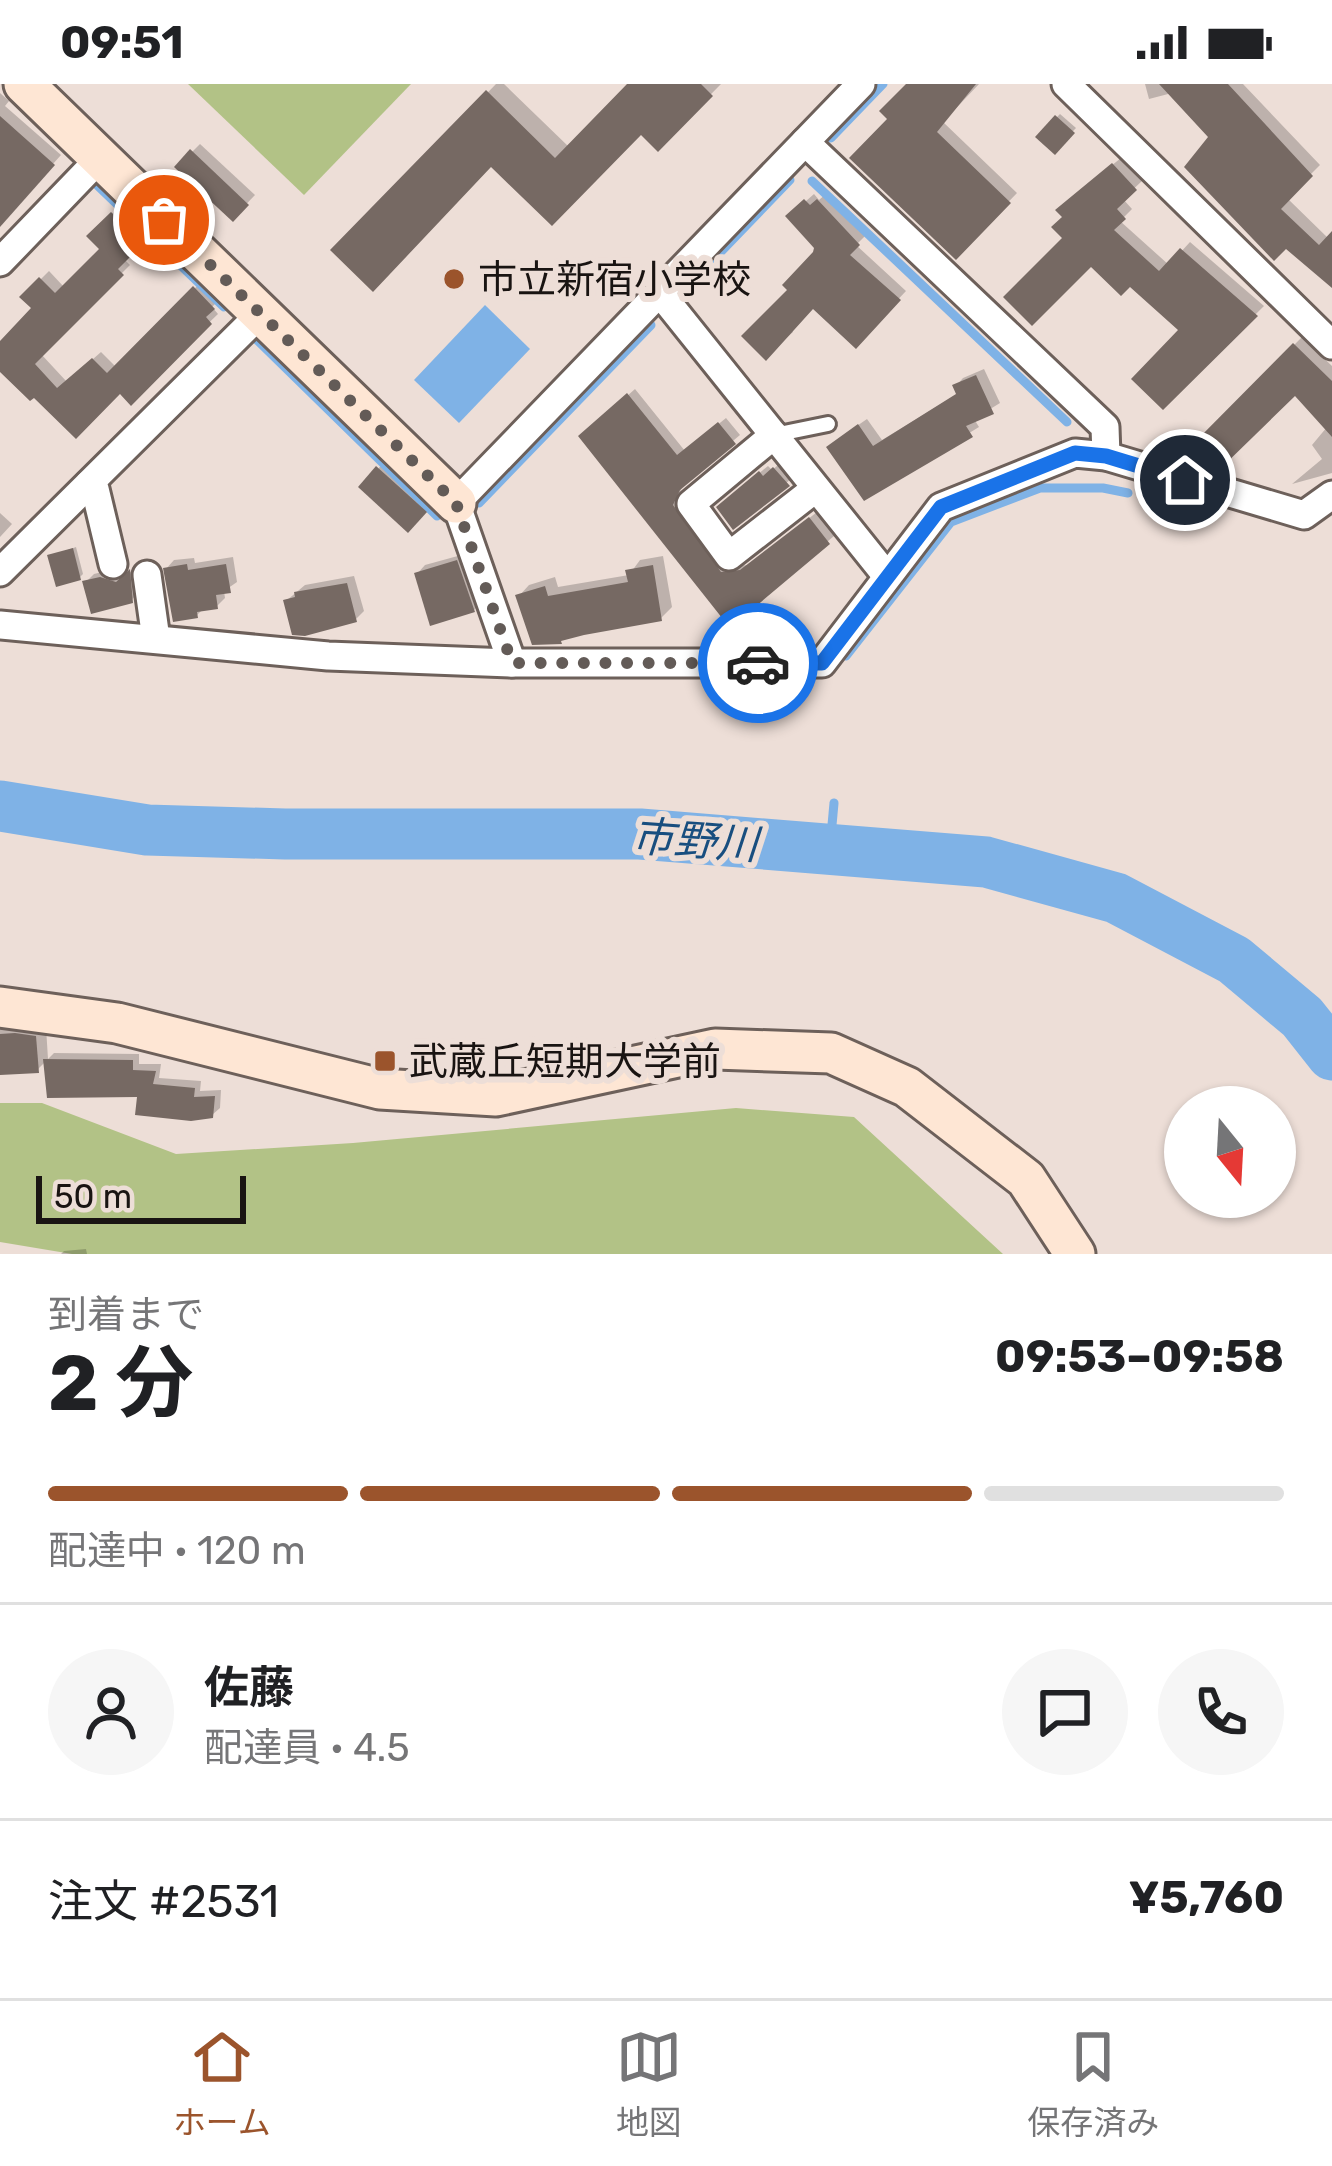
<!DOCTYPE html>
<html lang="ja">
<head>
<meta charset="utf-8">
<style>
  :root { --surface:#fff; --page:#f6f6f6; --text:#202124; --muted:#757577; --line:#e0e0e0; --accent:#9b542c }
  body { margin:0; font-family:Rubik,"Noto Sans JP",sans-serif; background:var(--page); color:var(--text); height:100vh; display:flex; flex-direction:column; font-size:45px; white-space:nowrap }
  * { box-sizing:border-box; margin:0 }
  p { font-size:39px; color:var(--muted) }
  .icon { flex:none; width:66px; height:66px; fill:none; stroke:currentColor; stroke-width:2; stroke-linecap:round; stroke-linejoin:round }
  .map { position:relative; height:1170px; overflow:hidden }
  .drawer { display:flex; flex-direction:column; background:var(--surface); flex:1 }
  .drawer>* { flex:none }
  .needle { width:78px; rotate:162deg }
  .tools { position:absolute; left:1164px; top:1002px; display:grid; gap:24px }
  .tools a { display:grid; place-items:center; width:132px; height:132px; border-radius:50%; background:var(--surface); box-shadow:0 3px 9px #0004; font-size:60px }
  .scale { position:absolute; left:36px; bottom:30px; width:210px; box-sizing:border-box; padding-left:12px; border:6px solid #191412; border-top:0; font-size:33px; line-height:42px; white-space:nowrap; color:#191412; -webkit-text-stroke:9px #edded7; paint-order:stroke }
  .pin { position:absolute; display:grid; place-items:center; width:102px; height:102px; color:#fff; margin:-51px; border:6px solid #fff; border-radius:50%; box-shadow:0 3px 12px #0007 }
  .courier { position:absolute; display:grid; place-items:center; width:120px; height:120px; margin:-60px; border:9px solid #1a73e8; border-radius:50%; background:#fff; color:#222; box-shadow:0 3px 15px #0007 }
  .summary em { font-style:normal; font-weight:700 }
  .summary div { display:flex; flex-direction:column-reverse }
  .summary { display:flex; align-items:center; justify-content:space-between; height:204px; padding:0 48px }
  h1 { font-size:78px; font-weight:700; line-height:90px }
  .bar { display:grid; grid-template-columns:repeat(4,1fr); gap:18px 12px; align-content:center; height:144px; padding:0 48px }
  .bar i { height:15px; border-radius:9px; background:var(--line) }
  .bar .current { background:var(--accent) }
  .bar p { grid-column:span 4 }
  .line { display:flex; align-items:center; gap:30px; padding:0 48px; border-top:3px solid var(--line) }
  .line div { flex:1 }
  .round { display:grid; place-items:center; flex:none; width:126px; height:126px; border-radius:63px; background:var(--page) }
  .status { display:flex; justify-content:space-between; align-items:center; height:84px; padding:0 60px; background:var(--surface); direction:ltr }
  .status svg { height:33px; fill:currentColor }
  .tabs { display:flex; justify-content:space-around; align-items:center; height:168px; border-top:3px solid var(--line); background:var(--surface); font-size:33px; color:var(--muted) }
  .tabs a { display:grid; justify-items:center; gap:6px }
  .tabs .current { color:var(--accent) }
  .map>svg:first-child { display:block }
  .green { fill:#b2c286 }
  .water { fill:#7fb2e6 }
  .shadow { fill:#0003 }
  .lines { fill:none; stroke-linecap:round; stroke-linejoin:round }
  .stream { stroke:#7fb2e6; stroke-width:9 }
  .river { stroke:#7fb2e6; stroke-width:51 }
  .building { fill:#766963 }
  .lane-casing { stroke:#6d605a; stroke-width:20 }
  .street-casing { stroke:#6d605a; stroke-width:33 }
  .secondary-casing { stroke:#6d605a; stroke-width:45 }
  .lane { stroke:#fff; stroke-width:14 }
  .street { stroke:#fff; stroke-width:27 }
  .secondary { stroke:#fee6d4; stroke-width:39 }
  .done { stroke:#635b57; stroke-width:12; stroke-dasharray:0 21.6 }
  .route { stroke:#1a73e8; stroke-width:15 }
  .poi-dot { fill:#9b542c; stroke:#edded7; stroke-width:4.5 }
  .labels { text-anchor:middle; stroke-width:12; stroke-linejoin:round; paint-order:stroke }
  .poi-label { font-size:39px; fill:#191412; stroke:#edded7; text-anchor:start }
  .water-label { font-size:42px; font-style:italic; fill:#184e7f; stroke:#edded7 }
</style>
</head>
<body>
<div class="status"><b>09:51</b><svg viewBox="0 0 49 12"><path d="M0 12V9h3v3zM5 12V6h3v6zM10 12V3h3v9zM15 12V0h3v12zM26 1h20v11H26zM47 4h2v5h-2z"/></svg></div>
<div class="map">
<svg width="1332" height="1170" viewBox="0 0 1332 1170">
  <rect width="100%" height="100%" fill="#edded7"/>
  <g class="green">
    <path d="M188,0H411L304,111Z"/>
    <path d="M0,1019H42L176,1070L353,1059L736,1024L854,1033L1003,1170H72L0,1158Z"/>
  </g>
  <path class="water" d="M485,221L530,265L459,339L414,296Z"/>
  <g class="shadow">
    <path d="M496,0H504L569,63L631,0H721L658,64L641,47L552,138L492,80L334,166Z"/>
    <path d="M929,0H979L943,38L1017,109L956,172Z"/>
    <path d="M1145,0H1243L1320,81L1287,114L1329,155L1332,152V201L1212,52L1172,9L1149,15Z"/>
    <path d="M0,9L9,17L5,22L61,71L0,139Z"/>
    <path d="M1060,30L1076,44L1055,66L1039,52Z"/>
    <path d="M200,60L255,111L233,134L178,82Z"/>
    <path d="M1121,74L1143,96L1123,115L1132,125L1120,137L1169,181L1190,158L1264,222L1163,322L1182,246L1130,199L1091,179L1066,154V118Z"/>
    <path d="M827,109L866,151L856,161L906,207L856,260L813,221L790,244L793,248L766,272L791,206L818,163L789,132L814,110L819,116Z"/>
    <path d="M120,122L149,150L124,175L130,181L41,270L67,298L101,268L117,284L203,196L220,215L212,223L218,230L163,283L120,306L75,350L0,283V261L35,224L23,213L49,187L64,203L104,165L90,152Z"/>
    <path d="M1302,253L1332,282V389L1292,400L1322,375L1312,361L1327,343L1295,307L1196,361Z"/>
    <path d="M984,285L1000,319L974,335L979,343L865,413L838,355L867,335L882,356L959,309L956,302L963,294Z"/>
    <path d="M635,305L685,367L726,334L740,351L684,398L678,413L728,482L750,481L817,428L834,452L730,540L582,352Z"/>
    <path d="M386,376L433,419L408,445L362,403Z"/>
    <path d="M783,377L796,391L733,442L727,415L768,382L772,386Z"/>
    <path d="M0,429L12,440L0,453Z"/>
    <path d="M76,463L83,490L80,493L51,472Z"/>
    <path d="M465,470L482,518L474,526L417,490L425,481Z"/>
    <path d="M663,472L672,523L661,534L519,512L529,501L555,493L558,503L629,491L640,476Z"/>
    <path d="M233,473L237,498L224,507L225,514L217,522L204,524L197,531L166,485L174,476L194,474L195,479Z"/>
    <path d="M137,482L140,508L131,516L86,498L94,490L110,486L127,491Z"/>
    <path d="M354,492L364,527L356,535L286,517L305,501Z"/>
    <path d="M0,942L46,943L48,975L54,969L139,970V980H161L159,994L201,997L200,1007L221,1006L220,1024L212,1031L46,977L37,986L0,988Z"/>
    <path d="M86,1165L87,1170H61L64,1167Z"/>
  </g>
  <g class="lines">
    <g class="stream">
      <path d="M831,54L883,0"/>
      <path d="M812,97L1067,338"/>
      <path d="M97,101L224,223"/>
      <path d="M685,205L790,96"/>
      <path d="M256,255L437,432"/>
      <path d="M479,419L651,241"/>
      <path d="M846,572L951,438L1040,404H1103L1128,409"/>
      <path d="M830,763L834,719"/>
    </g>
    <path class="river" d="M0,722L147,746L285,750H640L986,778L1116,814L1234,876L1302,933L1332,971"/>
  </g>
  <g class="building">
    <path d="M627,0H701L713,12L658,68L641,51L552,142L491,83L373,208L330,166L486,6L555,74Z"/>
    <path d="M906,0H976L937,48L1011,119L956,176L849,74L887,35L879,27Z"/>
    <path d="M1159,0H1228L1313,92L1281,125L1319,161L1332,147V204L1286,165L1274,177L1184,83L1208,53Z"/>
    <path d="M1055,31L1075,49L1055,71L1035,53Z"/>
    <path d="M0,32L55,81L0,143Z"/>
    <path d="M190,65L249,121L233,138L174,83Z"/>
    <path d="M1112,79L1137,106L1117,125L1126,135L1114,146L1159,187L1180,164L1258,232L1163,326L1131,295L1178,246L1130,203L1121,212L1091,183L1032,242L1003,213L1062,154L1051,143L1062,133L1055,126Z"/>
    <path d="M804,115L810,121L817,115L860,161L850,171L901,216L856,265L813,225L766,277L741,252L787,206L782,201L813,168L814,164L785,132Z"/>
    <path d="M111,128L143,160L118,185L124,191L35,280L57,304L92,274L107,289L193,202L215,225L206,233L212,240L131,322L120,310L76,355L34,314L30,317L0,288V257L31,224L19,213L39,193L55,209L99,165L86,152Z"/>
    <path d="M1293,259L1332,297V353L1295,312L1218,387L1191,362Z"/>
    <path d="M976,291L994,330L966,342L973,353L864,417L826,363L858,340L873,362L956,310L952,301Z"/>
    <path d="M627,309L677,371L718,338L736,360L680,406L673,421L721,488L740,486L809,433L830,460L730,544L578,352Z"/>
    <path d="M376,382L427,428L408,449L358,403Z"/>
    <path d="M773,383L790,402L733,446L716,423L759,387L763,392Z"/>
    <path d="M73,464L81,496L56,503L47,471Z"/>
    <path d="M457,476L475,528L430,542L414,489Z"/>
    <path d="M187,480L188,486L226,480L231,509L216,511L218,525L197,528L198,534L173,538L163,484Z"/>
    <path d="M653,481L662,537L584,551L561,557L562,560L532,561L515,511L545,502L548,512L628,498L625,486Z"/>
    <path d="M130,485L133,519L91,530L82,497L100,493L116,498Z"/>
    <path d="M347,499L357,538L305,552L292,551L283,516L295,513L294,508Z"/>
    <path d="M15,949L36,952L39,989L0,991V950Z"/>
    <path d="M43,975L133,976V986L156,987L153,1000L195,1004L194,1013L215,1012L213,1034L191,1037L135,1031L137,1013L47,1014Z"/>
  </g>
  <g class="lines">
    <g class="lane-casing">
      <path id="lane" d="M774,351L828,340"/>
    </g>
    <g class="street-casing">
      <g id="street">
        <path d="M1066,0L1332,261"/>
        <path d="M805,58L1105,343L1106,372"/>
        <path d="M0,178L101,73"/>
        <path d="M660,209L886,491"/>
        <path d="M774,351L691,420L729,472L815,405"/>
        <path d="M89,400L95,405L113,480"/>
        <path d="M0,488L260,230"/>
        <path d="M147,491L156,555"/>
        <path d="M0,541L328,572L512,579H822L941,423L1075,369L1106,372L1304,431L1332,411"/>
        <path d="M512,579L456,419L861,0"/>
      </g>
    </g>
    <g class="secondary-casing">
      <g id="secondary">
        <path d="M24,0L456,419"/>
        <path d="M0,923L117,939L380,1005L496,1012L715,965L831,969L907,1003L1026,1095L1075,1170"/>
      </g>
    </g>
    <use href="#lane" class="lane"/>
    <use href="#street" class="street"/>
    <use href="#secondary" class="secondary"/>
  </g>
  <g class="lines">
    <path class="done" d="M164,136L456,419L512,579H758"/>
    <path class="route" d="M758,579H822L941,423L1075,369L1106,372L1185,396"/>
  </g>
  <g class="poi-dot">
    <circle cx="454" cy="195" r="12"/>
    <rect x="373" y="965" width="24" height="24" rx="6"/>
  </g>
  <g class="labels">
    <g class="poi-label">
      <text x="478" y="209">市立新宿小学校</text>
      <text x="409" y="991">武蔵丘短期大学前</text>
    </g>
    <g class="water-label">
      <text transform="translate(695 756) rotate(4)" y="15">市野川</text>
    </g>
  </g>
</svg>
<div class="tools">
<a><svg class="needle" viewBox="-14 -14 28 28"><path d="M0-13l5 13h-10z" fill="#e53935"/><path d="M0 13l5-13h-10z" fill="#757577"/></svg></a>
</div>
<div class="scale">50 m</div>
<div class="pin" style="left:164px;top:136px;background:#ea580c"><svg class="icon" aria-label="bag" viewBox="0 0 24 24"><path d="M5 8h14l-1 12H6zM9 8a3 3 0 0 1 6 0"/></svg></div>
<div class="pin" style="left:1185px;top:396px;background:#1f2937"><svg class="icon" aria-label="home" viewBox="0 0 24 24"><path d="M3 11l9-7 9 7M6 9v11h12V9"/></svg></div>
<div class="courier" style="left:758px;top:579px"><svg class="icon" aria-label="car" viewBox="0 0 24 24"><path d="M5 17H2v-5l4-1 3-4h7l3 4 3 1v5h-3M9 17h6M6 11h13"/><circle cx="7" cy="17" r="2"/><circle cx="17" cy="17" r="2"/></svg></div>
</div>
<section class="drawer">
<div class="summary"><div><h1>2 分</h1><p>到着まで</p></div><em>09:53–09:58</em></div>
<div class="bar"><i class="current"></i><i class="current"></i><i class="current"></i><i></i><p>配達中 · 120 m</p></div>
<div class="line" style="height:216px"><a class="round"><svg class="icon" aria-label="person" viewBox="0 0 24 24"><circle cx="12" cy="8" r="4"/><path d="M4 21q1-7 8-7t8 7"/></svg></a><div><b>佐藤</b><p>配達員 · 4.5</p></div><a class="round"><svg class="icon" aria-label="chat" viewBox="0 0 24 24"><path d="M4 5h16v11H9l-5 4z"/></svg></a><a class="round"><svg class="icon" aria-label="phone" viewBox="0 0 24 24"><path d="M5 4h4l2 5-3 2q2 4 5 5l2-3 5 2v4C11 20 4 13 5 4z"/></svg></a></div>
<div class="line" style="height:156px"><div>注文 #2531</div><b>¥5,760</b></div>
</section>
<nav class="tabs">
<a class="current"><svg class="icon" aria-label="home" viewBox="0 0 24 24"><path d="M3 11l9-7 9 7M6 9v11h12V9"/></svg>ホーム</a>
<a><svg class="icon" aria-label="map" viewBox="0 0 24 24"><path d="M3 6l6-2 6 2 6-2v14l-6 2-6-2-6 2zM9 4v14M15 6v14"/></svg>地図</a>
<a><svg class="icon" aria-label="saved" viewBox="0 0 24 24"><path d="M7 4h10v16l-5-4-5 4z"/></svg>保存済み</a>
</nav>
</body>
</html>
